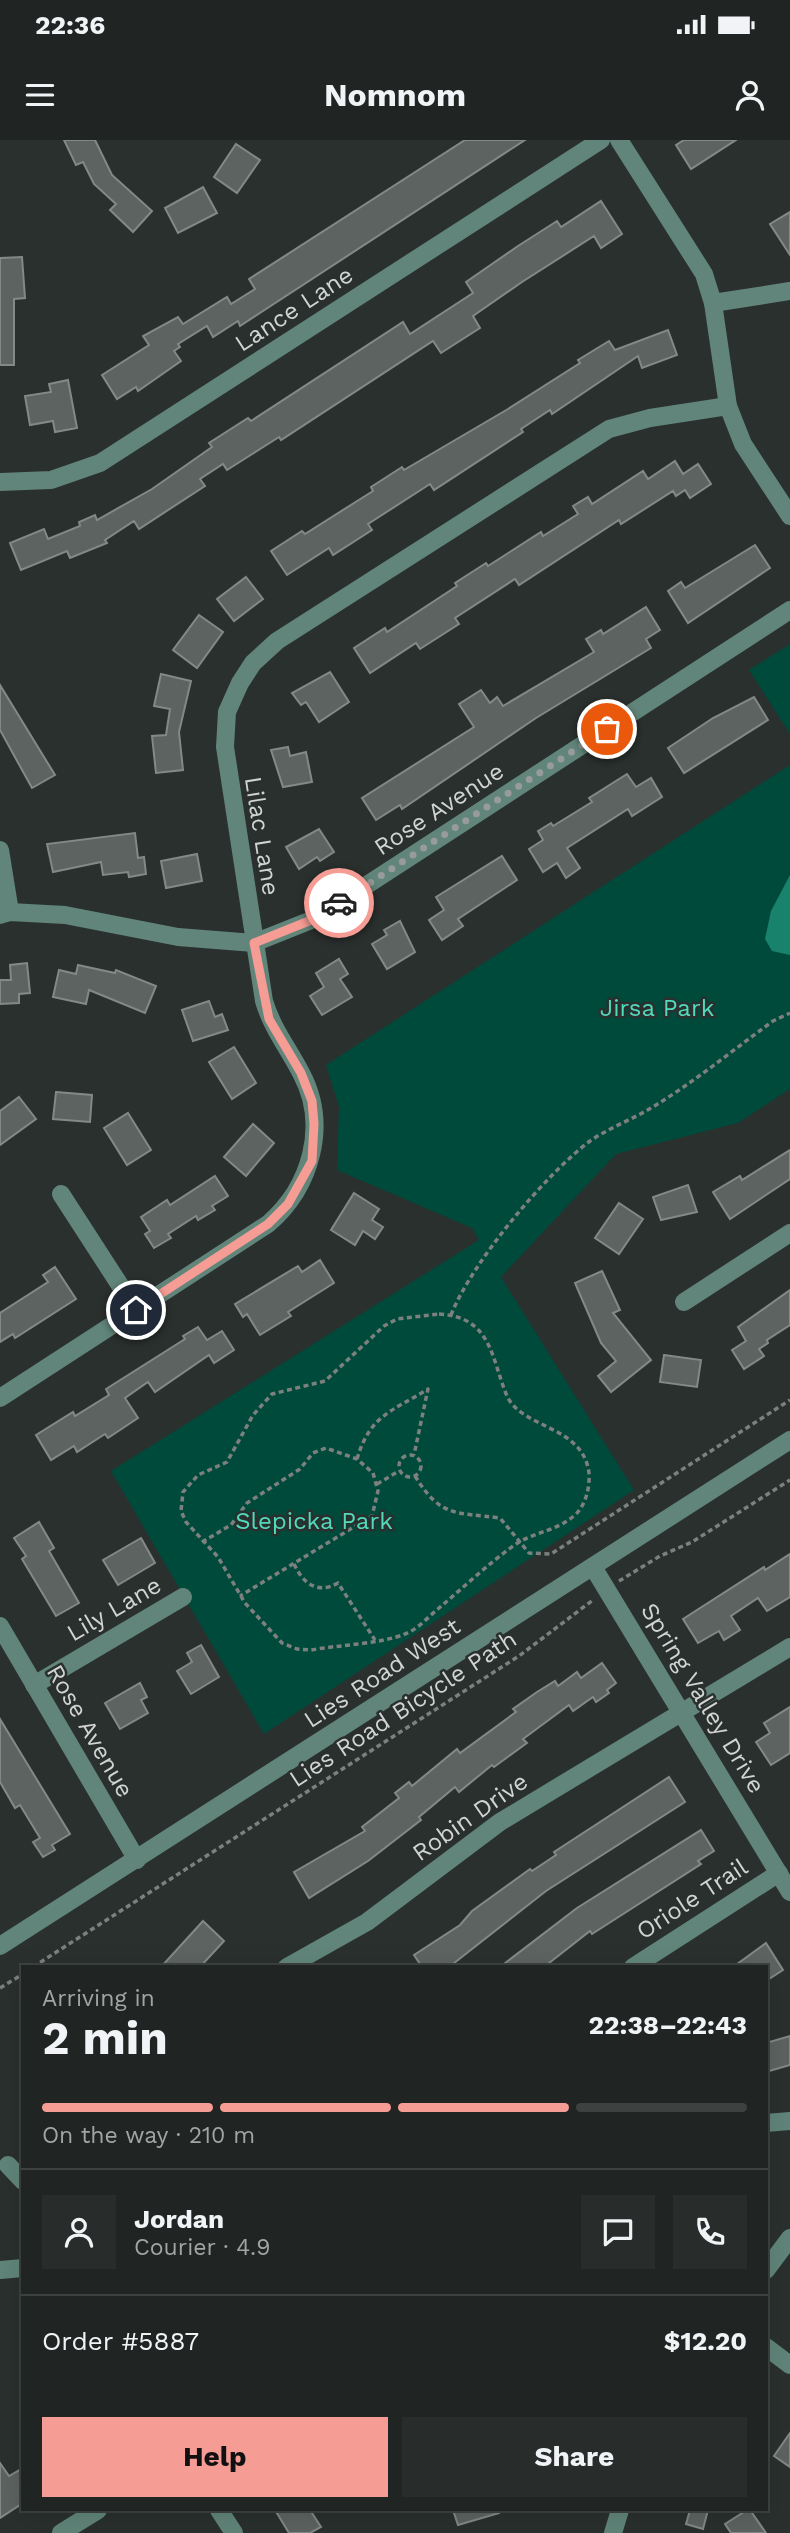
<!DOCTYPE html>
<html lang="en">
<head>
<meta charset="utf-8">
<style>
  :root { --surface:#202422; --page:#282c2a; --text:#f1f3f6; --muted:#a2a4a5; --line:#3d4140; --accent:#f59c94 }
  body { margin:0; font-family:"Work Sans",sans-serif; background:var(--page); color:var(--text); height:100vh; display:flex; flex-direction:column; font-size:26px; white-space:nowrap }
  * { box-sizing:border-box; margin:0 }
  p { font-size:23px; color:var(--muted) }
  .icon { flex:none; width:38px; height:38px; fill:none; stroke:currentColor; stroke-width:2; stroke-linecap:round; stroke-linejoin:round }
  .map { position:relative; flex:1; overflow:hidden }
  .panel { position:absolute; left:21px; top:1825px; width:747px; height:546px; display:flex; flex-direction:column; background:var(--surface); border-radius:0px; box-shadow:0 7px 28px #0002,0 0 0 2px var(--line) }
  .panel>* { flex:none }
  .pin { position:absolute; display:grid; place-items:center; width:60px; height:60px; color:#fff; margin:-30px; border:4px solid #fff; border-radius:50%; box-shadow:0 2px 7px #0007 }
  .courier { position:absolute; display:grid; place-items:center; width:70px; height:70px; margin:-35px; border:5px solid #f59c94; border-radius:50%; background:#fff; color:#222; box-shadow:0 2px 9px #0007 }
  .summary em { font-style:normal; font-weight:700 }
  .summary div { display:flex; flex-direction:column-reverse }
  .summary { display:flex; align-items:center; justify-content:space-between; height:119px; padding:0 21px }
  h1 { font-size:46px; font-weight:700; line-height:52px }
  .bar { display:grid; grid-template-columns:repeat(4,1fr); gap:10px 7px; align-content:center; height:84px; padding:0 21px }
  .bar i { height:9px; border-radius:5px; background:var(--line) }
  .bar .selected { background:var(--accent) }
  .bar p { grid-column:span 4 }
  .line { display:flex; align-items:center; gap:18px; padding:0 21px; border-top:2px solid var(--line) }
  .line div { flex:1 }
  .round { display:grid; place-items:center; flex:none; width:74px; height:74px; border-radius:0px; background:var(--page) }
  .button { display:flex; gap:14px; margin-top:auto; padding:14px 21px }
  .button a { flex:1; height:80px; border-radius:0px; background:var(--accent); color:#111; font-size:28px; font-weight:700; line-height:80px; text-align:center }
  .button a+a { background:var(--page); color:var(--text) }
  .status { display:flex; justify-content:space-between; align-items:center; height:49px; padding:0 35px; background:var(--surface); direction:ltr }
  .status svg { height:19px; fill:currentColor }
  header { display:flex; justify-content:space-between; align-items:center; height:91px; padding:0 21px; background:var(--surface); font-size:32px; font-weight:700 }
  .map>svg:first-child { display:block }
  .green { fill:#004a3c }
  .water { fill:#18826d }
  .building { fill:#5d6361; stroke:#828987; stroke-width:2 }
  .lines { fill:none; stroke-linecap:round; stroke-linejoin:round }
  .path { stroke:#7c807f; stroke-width:3.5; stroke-dasharray:5 3.5; stroke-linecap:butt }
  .minor { stroke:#61857a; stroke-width:18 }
  .done { stroke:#979b99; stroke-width:7; stroke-dasharray:0 12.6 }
  .route { stroke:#f59c94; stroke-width:9 }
  .labels { text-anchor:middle; stroke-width:5; stroke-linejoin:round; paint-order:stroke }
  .street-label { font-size:24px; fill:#d1d4d3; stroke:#2a302e }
  .park-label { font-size:24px; fill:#51dabc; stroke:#2a302e }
</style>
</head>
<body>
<div class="status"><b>22:36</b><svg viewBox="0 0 49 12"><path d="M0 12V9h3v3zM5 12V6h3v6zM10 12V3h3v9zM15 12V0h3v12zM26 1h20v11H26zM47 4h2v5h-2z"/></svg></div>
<header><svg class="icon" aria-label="menu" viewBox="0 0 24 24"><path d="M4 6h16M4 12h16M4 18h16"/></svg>Nomnom<svg class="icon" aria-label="person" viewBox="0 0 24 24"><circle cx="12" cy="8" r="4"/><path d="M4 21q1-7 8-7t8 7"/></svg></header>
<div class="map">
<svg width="790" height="2393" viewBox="0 0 790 2393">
  <rect width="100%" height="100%" fill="#2a302e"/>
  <g class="green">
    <path d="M790,504V594L749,530Z"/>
    <path d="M790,625V949L738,983L616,1014L501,1137L634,1350L264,1594L111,1331L479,1100L472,1088L337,1030L339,967L326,925Z"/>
  </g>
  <path class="water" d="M790,735V815L772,811L765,799L771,771Z"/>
  <g class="building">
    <path d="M64,0H95L112,35L152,71L133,92L110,70L116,64L94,44L83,22L76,25Z"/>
    <path d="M465,0H525L240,186L238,181L213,197L207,186L178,204L180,207L174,211L181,221L138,251L136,247L117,259L102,235L149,205L143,196L178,177L183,184L227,157L231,164L255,149L249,139Z"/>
    <path d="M684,0H736L691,29L676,5Z"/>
    <path d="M236,4L260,20L237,53L214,37Z"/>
    <path d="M203,47L217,73L178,93L165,68Z"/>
    <path d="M601,61L622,94L601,108L594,96L522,142L473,176L480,188L441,213L433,201L281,300L279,297L227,330L223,324L200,339L205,346L139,389L134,381L105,400L107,403L70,418L67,411L21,430L10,403L44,389L48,399L80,386L79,382L95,375L97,380L152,349L212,307L209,303L248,278L251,281L403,182L410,194L473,153L466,142L518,106L557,81L561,87Z"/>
    <path d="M790,72V115L770,84Z"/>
    <path d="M22,117L25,158L14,159V225H0V118Z"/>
    <path d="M668,190L677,215L642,228L638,216L552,274L550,270L521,289L523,292L434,350L430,344L368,384L372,390L333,415L329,408L287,435L271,411L302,391L305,394L373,351L371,347L402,327L404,330L508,269L580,223L578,220L609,201L615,210Z"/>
    <path d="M68,240L77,288L55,292L53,281L30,285L25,256L51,252L49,244Z"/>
    <path d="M675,321L683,334L698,324L711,344L690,358L685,350L676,356L673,351L621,384L619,380L519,445L515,439L455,478L459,484L420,509L416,503L370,533L354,508L385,488L387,492L457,446L455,443L486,423L488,426L541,392L543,396L578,374L573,366L588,357L592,364L643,331L648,339Z"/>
    <path d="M755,405L770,428L688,483L668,451L681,442L685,448Z"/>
    <path d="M246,437L263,459L234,481L217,459Z"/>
    <path d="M646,467L660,490L646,499L651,508L536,578L402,669L400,665L376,680L362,658L474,587L459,564L481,550L490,563L497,557L503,566L594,512L586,499L601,490L603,494Z"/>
    <path d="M199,475L223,492L197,528L173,510Z"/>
    <path d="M330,532L349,562L319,582L306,562L301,565L292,553Z"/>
    <path d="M161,534L191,541L179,592L183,630L156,633L152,596L166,595L170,569L154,566Z"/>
    <path d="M0,545L55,635L32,648L0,590Z"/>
    <path d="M754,557L768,580L684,633L668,608L713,578Z"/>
    <path d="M288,607L290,616L306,612L312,642L283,647L271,610Z"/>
    <path d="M627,634L636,647L651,638L662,657L632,676L628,669L567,708L580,728L566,738L557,723L543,732L529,709L543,700L538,691L551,683L553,686L592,662L589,658Z"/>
    <path d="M319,689L334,712L320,721L317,717L299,729L286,707Z"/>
    <path d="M135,693L138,718L144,717L146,734L129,737L128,732L103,735L101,722L53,732L47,704Z"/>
    <path d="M197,714L202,741L166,748L161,721Z"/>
    <path d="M502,716L517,740L458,779L463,786L442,800L429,780L444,770L436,757Z"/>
    <path d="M400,781L415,812L387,829L372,804L387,795L384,790Z"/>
    <path d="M339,819L348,834L340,839L352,857L322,875L310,856L324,847L316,833Z"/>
    <path d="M27,823L30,853L19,854V863L0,864V840H11L10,825Z"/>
    <path d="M78,825L115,833L116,830L156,846L145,873L89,850L86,864L53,857L59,830L76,834Z"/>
    <path d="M209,861L215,877L222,874L228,890L193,901L182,870Z"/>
    <path d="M234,907L256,943L232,959L209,922Z"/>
    <path d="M56,952L92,955L90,982L53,979Z"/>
    <path d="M19,957L36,979L0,1005V971Z"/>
    <path d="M128,973L151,1010L127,1025L104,988Z"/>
    <path d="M253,984L274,1003L246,1036L224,1017Z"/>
    <path d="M790,1010V1039L730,1079L713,1052L740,1036L742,1040Z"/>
    <path d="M215,1036L228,1056L212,1066L215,1070L198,1080L196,1076L168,1094L171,1098L154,1108L145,1094L150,1091L141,1077L167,1060L170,1065Z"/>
    <path d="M688,1045L697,1072L661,1080L653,1057Z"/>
    <path d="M354,1053L379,1069L372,1080L383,1087L375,1099L363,1091L355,1105L331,1090Z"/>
    <path d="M619,1063L643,1079L619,1114L595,1098Z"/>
    <path d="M320,1120L334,1143L288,1172L291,1176L260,1195L247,1174L243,1177L235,1164L298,1126L302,1132Z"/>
    <path d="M55,1127L76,1159L15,1198L13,1194L0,1202V1173L48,1142L43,1135Z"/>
    <path d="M602,1131L620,1170L613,1173L651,1220L611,1252L598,1236L616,1221L601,1203L575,1143Z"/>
    <path d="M790,1150V1185L767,1200L768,1203L759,1209L764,1216L744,1229L732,1210L746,1201L738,1187Z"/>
    <path d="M198,1187L207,1200L222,1191L234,1210L214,1223L209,1215L155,1252L148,1242L125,1258L138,1278L108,1298L105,1294L77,1312L74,1306L51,1320L36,1295L73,1272L75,1276L109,1255L106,1249L185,1199L183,1196Z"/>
    <path d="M664,1215L701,1220L697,1247L660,1242Z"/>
    <path d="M39,1382L54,1408L49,1411L79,1463L56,1476L22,1419L26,1416L14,1398Z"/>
    <path d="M141,1398L155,1423L118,1445L103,1420Z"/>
    <path d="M790,1414V1457L767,1471L758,1458L731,1476L740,1490L724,1500L719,1491L698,1503L683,1479L764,1427L765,1430Z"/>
    <path d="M201,1505L219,1537L191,1554L177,1531L192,1522L187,1513Z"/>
    <path d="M602,1523L616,1543L607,1550L609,1553L596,1562L593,1557L573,1571L569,1565L523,1599L527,1603L494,1627L492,1625L459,1652L455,1647L419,1677L421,1680L368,1721L309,1758L294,1732L365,1691L362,1687L399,1658L395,1653L409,1642L412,1646L457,1609L460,1613L516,1572L513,1569L537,1552L555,1541L558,1546L577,1532L581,1538Z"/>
    <path d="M140,1543L147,1557L141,1560L148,1573L120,1589L105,1563Z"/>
    <path d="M790,1567V1613L771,1625L756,1602L770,1593L764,1583Z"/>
    <path d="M0,1579L70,1694L52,1705L55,1710L43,1717L33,1702L40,1698L20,1665L15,1668L0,1642Z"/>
    <path d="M669,1637L685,1662L546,1751L449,1827H422L414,1815L460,1785L472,1771L530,1729L532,1731L556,1715L554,1712Z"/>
    <path d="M701,1690L714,1711L698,1721L701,1724L592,1794L590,1791L544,1827H500L577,1768Z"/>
    <path d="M203,1781L224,1801L200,1827H161Z"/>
    <path d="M766,1803L783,1830L766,1841V1827H733Z"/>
    <path d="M790,1896V1925L766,1932V1903Z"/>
    <path d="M790,2293V2327L774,2316Z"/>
    <path d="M0,2323L9,2336L23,2328V2363L0,2378Z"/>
    <path d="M275,2370H310L321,2387L310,2393H289Z"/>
    <path d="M453,2370H498L499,2373L458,2385Z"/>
    <path d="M690,2370H708L703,2389L686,2384Z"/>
    <path d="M747,2370H750L766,2393H731L725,2384Z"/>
  </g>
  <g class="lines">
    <g class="path">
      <path d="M439,1174C492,1177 491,1218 507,1256C522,1289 583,1285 589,1333C590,1347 586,1363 577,1373C559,1391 536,1391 516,1404C489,1423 464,1447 439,1468C428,1477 418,1489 405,1494C381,1504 338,1505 311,1510L297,1509L282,1503L245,1463L218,1417L186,1382L181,1371L183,1352L198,1335L227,1322L253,1275L272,1254L325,1241L384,1186L397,1179Z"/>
      <path d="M451,1175C472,1122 545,1035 590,1001C609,988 631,980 651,968C693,943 733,910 773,881L790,873"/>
      <circle cx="410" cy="1326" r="11"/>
      <path d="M357,1319C370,1275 391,1272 428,1249L414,1315"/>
      <path d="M415,1336C441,1378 455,1372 500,1378L529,1413L551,1414L790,1260"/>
      <path d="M377,1344L399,1331"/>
      <path d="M202,1402L231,1385L247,1363L300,1329L313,1313L326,1308L357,1319L373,1333L378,1351L372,1376L240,1456"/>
      <path d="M294,1424C303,1443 317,1455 338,1443L375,1500"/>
      <path d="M619,1441L660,1416L692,1402L790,1340"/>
      <path d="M33,1827L519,1516L593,1460"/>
      <path d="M0,1848L23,1834"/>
    </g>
    <g class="minor">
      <path d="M619,0L704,134L713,163L728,266L743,304L790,376"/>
      <path d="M713,163L790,151"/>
      <path d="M0,342L51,340L100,323L601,0"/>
      <path d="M0,710L10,772"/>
      <path d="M0,775L10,772L65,775L178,797L254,803L309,781L333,767L790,470"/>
      <path d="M61,1054L136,1170"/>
      <path d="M684,1162L790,1093"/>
      <path d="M0,1258L268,1084C311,1047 329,985 301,933C288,908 272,888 264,861L225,607L227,572L240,543L253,523L277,501L609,289L650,278L728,266"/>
      <path d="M593,1427L790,1752"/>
      <path d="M0,1486L137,1720"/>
      <path d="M34,1545L183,1457"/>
      <path d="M0,1806L790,1300"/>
      <path d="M287,1827L367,1782L500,1682L790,1507"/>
      <path d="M633,1827L779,1733"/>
      <path d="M766,1983L790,1981"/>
      <path d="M8,2025L23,2041"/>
      <path d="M0,2130L23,2128"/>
      <path d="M766,2130L790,2098"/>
      <path d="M766,2207L790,2225"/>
      <path d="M219,2370L234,2393"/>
      <path d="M61,2393L98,2370"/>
      <path d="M613,2393L620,2370"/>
    </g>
  </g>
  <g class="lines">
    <path class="done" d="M339,763L607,589"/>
    <path class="route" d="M136,1170L268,1084L288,1064L312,1021L314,984L312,961L301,933L269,879L254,803L309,781L339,763"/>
  </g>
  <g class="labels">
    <g class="street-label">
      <text transform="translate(294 169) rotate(-33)" y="8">Lance Lane</text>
      <text transform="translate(439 669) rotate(-33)" y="8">Rose Avenue</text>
      <text transform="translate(262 696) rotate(81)" y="8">Lilac Lane</text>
      <text transform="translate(114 1469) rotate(-30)" y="8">Lily Lane</text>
      <text transform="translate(382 1533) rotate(-33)" y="8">Lies Road West</text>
      <text transform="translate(703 1558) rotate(59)" y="8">Spring Valley Drive</text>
      <text transform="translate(403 1569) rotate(-33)" y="8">Lies Road Bicycle Path</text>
      <text transform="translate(90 1591) rotate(60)" y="8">Rose Avenue</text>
      <text transform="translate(470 1677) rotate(-35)" y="8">Robin Drive</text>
      <text transform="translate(692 1759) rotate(-33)" y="8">Oriole Trail</text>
    </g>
    <g class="park-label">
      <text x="657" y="876">Jirsa Park</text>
      <text x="314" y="1389">Slepicka Park</text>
    </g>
  </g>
</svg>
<div class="pin" style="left:607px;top:589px;background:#ea580c"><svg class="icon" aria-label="bag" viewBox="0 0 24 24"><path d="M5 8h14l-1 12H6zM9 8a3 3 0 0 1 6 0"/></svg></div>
<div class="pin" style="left:136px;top:1170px;background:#1f2937"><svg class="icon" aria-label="home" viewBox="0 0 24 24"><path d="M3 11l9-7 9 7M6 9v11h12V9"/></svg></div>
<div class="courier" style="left:339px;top:763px"><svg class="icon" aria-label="car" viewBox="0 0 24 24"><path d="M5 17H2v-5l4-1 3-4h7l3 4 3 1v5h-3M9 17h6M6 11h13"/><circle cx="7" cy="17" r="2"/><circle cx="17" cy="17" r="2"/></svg></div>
<section class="panel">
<div class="summary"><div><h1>2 min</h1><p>Arriving in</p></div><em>22:38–22:43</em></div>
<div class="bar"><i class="selected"></i><i class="selected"></i><i class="selected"></i><i></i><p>On the way · 210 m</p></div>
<div class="line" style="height:126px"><a class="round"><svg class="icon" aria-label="person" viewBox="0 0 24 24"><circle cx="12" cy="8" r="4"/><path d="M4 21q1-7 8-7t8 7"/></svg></a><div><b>Jordan</b><p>Courier · 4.9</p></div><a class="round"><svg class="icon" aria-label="chat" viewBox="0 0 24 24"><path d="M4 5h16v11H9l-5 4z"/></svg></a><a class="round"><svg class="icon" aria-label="phone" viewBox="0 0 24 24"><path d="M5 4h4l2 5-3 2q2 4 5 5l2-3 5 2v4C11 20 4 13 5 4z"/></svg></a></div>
<div class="line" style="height:91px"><div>Order #5887</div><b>$12.20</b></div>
<div class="button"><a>Help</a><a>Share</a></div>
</section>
</div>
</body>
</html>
